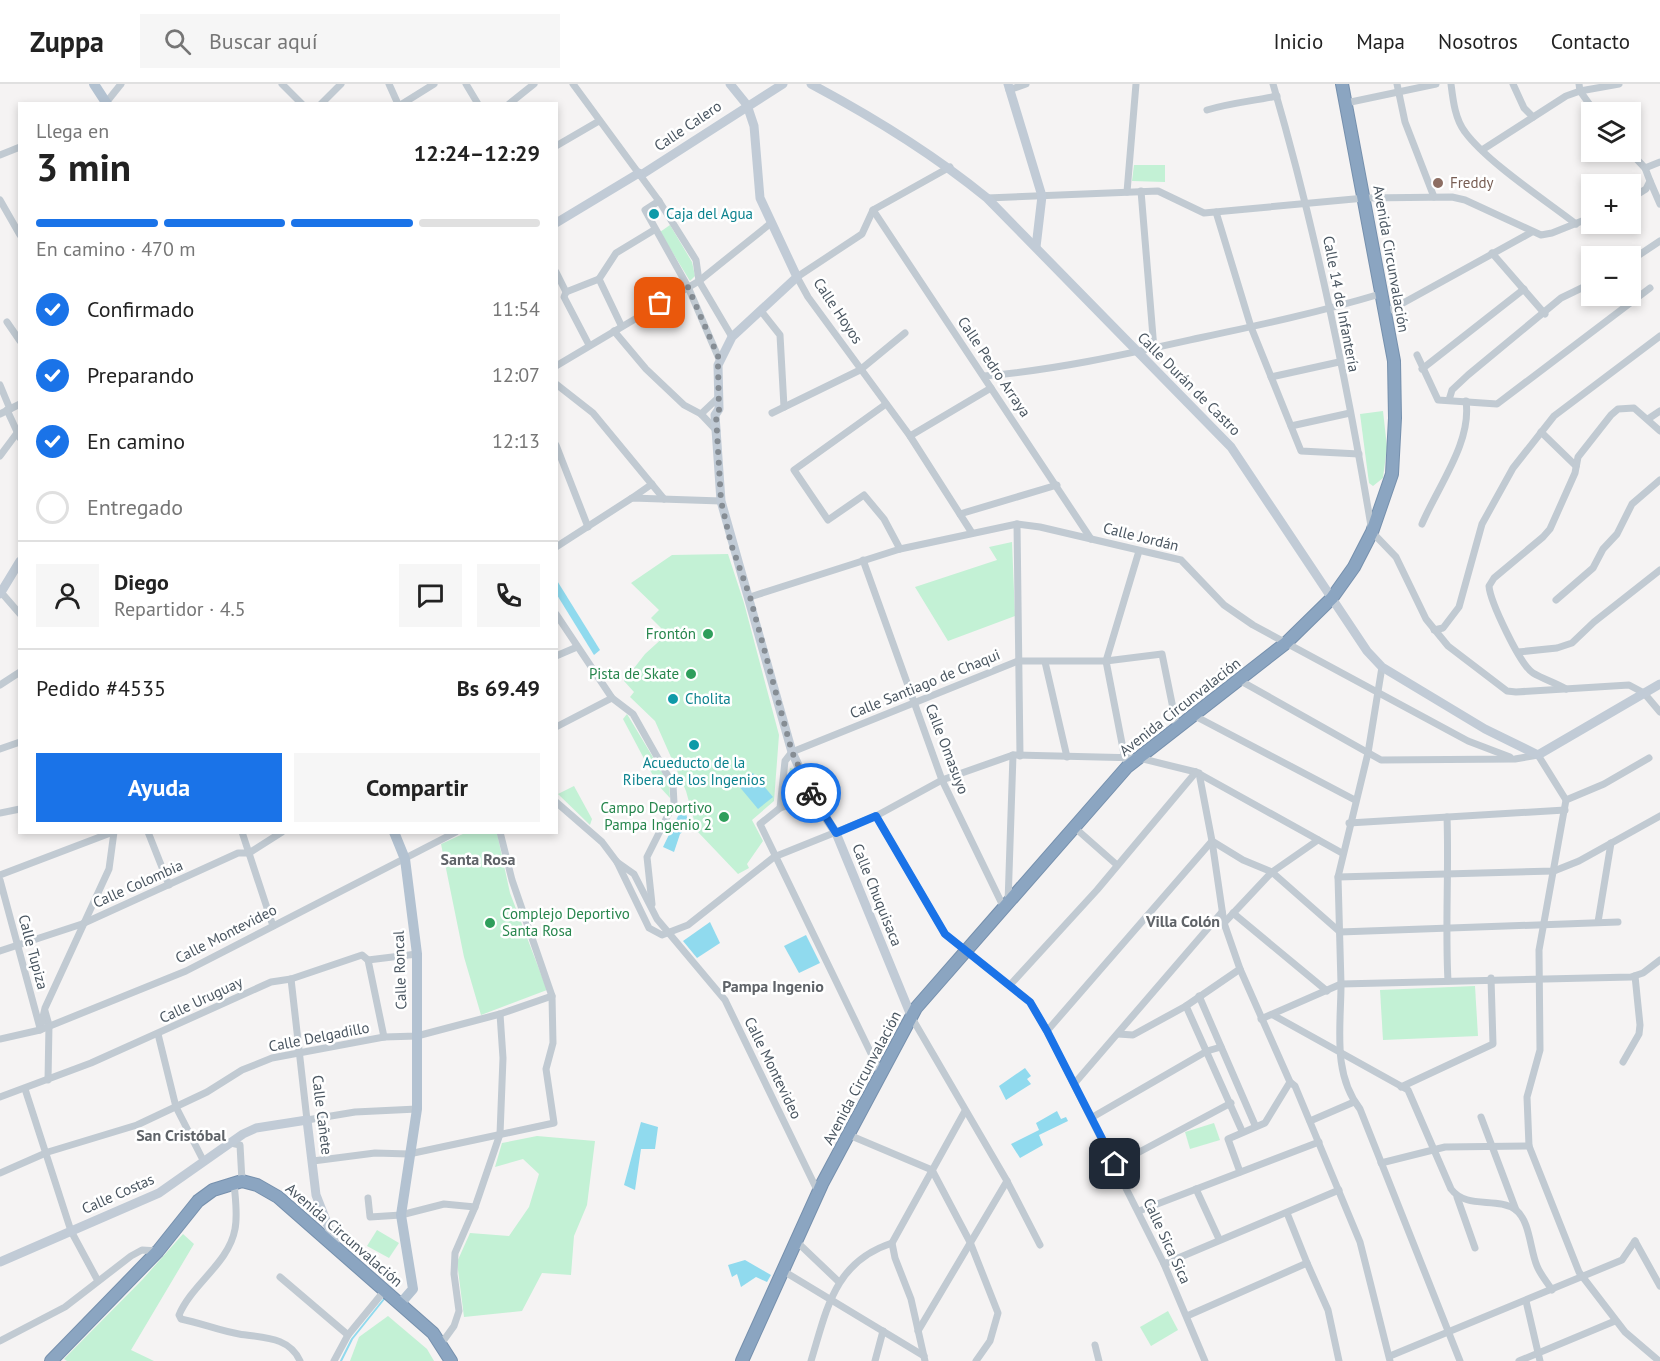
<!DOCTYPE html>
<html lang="es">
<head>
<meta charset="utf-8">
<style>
  :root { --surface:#fff; --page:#f6f6f6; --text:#222; --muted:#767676; --line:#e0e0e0; --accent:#1a73e8 }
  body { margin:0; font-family:"PT Sans",sans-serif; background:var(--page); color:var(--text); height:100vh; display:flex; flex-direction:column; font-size:22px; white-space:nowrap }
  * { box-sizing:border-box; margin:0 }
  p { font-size:20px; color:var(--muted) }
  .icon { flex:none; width:33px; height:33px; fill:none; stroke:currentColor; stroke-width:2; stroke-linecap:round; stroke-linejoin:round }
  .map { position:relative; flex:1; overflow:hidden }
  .details { position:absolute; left:18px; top:18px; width:540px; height:732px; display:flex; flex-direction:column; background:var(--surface); border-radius:0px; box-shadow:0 3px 9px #0003 }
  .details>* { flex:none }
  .tools { position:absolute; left:1581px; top:18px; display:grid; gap:12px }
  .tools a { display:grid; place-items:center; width:60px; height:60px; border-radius:0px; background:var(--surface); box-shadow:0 3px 9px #0003; font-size:30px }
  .pin { position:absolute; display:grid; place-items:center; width:51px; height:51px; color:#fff; margin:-26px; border-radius:12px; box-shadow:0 3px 9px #0006 }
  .courier { position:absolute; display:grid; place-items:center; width:60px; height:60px; margin:-30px; border:4px solid #1a73e8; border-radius:50%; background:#fff; color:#222; box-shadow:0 2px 8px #0007 }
  .summary em { font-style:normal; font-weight:800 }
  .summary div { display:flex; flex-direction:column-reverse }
  .summary { display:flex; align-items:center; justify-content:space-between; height:102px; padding:0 18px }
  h1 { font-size:39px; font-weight:800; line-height:45px }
  .bar { display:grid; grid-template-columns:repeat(4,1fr); gap:9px 6px; align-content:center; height:72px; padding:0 18px }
  .bar i { height:8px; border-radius:4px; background:var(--line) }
  .bar .selected { background:var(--accent) }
  .bar p { grid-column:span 4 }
  .line { display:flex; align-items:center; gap:15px; padding:0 18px; border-top:2px solid var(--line) }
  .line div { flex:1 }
  .round { display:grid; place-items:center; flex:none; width:63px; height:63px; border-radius:0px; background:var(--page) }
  ol { padding:0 18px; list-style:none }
  li { display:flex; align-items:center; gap:18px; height:66px }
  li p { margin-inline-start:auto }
  li .icon { padding:6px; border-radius:50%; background:var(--accent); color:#fff; stroke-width:4 }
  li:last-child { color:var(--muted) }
  li i { width:33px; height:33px; border:3px solid var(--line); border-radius:50% }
  .primary-button { display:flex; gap:12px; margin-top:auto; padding:12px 18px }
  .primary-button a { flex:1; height:69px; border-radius:0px; background:var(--accent); color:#fff; font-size:24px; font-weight:800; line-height:69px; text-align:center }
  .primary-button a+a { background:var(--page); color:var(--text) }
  header { display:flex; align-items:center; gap:36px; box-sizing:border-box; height:84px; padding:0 30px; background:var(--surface); border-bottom:2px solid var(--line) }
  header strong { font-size:28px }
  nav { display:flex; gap:33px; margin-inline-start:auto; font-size:21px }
  .search { width:420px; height:54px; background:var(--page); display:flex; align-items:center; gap:15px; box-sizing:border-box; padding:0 21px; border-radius:0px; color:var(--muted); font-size:22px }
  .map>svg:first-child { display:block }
  .green { fill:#c3f1d5 }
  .water { fill:#90daee }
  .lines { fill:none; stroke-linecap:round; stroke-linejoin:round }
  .stream { stroke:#90daee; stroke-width:2 }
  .highway-casing { stroke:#7690ad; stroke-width:14 }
  .street { stroke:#c1cad2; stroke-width:7 }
  .secondary { stroke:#c1cbd6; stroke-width:9 }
  .primary { stroke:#b3c2d1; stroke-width:10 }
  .highway { stroke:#8ba5c1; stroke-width:12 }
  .done { stroke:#868d94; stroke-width:6; stroke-dasharray:0 10.8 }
  .route { stroke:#1a73e8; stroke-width:8 }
  .education-dot { fill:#8d6e63; stroke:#fff; stroke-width:2 }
  .culture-dot { fill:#0f9aa8; stroke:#fff; stroke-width:2 }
  .leisure-dot { fill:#2e9e5b; stroke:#fff; stroke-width:2 }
  .labels { text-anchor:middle; stroke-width:5; stroke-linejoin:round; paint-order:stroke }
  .street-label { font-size:15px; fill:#4a5661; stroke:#fff }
  .education-label { font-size:15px; fill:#785e54; stroke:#fff; text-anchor:start }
  .culture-label { font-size:15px; fill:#0d838f; stroke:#fff; text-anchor:start }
  .leisure-label { font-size:15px; fill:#27864d; stroke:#fff; text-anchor:end }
  .neighbourhood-label { font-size:16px; font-weight:bold; fill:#5f6368; stroke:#fff }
</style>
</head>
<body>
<header>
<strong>Zuppa</strong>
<div class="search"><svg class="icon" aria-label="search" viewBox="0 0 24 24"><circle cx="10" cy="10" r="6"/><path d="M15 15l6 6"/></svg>Buscar aquí</div>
<nav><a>Inicio</a><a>Mapa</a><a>Nosotros</a><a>Contacto</a></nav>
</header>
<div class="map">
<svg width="1660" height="1277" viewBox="0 0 1660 1277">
  <rect width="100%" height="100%" fill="#f5f3f3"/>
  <g class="green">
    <path d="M1134,81H1165V98L1132,97Z"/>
    <path d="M670,141L692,178L695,192L690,197L660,148Z"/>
    <path d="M1383,327L1387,363L1383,394L1373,402L1369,399L1360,330Z"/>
    <path d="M1012,458L1015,532L948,557L915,503L997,476L989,463Z"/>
    <path d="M728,470L744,519L779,651L774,717L752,736L763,757L747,780L749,784L738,790L697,747L686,707L655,637L630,613L634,608L624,597L645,570L667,550L651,534L659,526L631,499L672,471Z"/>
    <path d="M627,630L669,700L670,714L658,701L623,635Z"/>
    <path d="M790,684L795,685L807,711L789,718L785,716Z"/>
    <path d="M574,702L592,735L590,741L558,710Z"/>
    <path d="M465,749H497L510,809L547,906L481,931L464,873L441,760Z"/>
    <path d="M1475,902L1478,952L1383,956L1380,906Z"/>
    <path d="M1214,1039L1220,1056L1190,1065L1185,1048Z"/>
    <path d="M537,1052L595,1057L587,1121L574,1152L571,1191L542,1189L522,1227L464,1233L457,1178L470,1149L509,1152L529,1123L539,1090L523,1075L495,1083L502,1059Z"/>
    <path d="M377,1146L399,1159L389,1174L367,1162Z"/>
    <path d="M183,1150L194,1160L131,1266L154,1277H67L64,1275L143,1195Z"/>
    <path d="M1168,1227L1178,1246L1151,1262L1140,1243Z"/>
    <path d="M388,1232L427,1265L434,1277H350L359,1253Z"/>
  </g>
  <g class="water">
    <path d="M556,495L600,566L594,571L557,511Z"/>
    <path d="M753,689L773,713L758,725L738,701Z"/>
    <path d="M680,728L686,729L689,742L680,750L674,768L663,763Z"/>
    <path d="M710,838L720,859L697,874L683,857Z"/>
    <path d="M806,851L820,879L799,889L784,862Z"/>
    <path d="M1025,984L1031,992L1027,995L1031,1000L1006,1016L999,1002Z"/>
    <path d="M1057,1027L1061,1035L1066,1033L1068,1037L1039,1051L1043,1061L1020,1074L1011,1060L1039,1046L1036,1039Z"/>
    <path d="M641,1038L658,1043L655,1065H641L635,1106L624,1101Z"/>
    <path d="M745,1176L771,1191L767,1198L756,1193L741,1203L737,1190L732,1193L728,1181Z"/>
  </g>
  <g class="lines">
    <path class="stream" d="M341,1277L352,1255L384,1215"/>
    <g class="highway-casing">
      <g id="highway">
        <path d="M51,1277L158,1167L198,1117L213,1106L242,1097L257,1101L278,1113L433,1249L451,1277"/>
        <path d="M742,1277L822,1100L916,924L1127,683L1286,559L1332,514L1354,483L1372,448L1392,390L1395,334L1394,277L1342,0"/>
      </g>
    </g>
    <g class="street">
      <path d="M282,0L302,20"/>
      <path d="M389,0L398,20"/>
      <path d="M466,0L478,20"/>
      <path d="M573,0L659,117L696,176L699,197L732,253"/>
      <path d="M1273,0C1316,147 1347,297 1372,448L1396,473L1426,535L1448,562L1507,607L1516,608L1629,601L1644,609L1660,628"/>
      <path d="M1397,0L1405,38L1434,113"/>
      <path d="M1451,0C1453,16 1455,35 1465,48C1487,78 1545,116 1576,140"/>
      <path d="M1513,0L1524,24L1533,33"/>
      <path d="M1579,0L1580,7L1595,28"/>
      <path d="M1009,6L1026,0"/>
      <path d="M1346,19L1436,0"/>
      <path d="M105,20L121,0"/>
      <path d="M321,20L341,0"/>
      <path d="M402,20L434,0"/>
      <path d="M509,20L534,0"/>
      <path d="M1207,26C1230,19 1253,17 1277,12"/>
      <path d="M556,62L599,37"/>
      <path d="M1482,66L1566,12L1580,7L1619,0"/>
      <path d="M1630,68L1645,84L1650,97L1646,105L1630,115"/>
      <path d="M0,71L20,63"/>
      <path d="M950,83L873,126L862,150L797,193L808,213L910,352L972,449"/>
      <path d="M1645,84L1660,78"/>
      <path d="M1650,97L1660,120"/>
      <path d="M1141,107L1154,265"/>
      <path d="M1127,108L1136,0"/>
      <path d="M987,114L1158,107L1204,129L1365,114L1452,113L1465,116L1541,151L1552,149L1592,133"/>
      <path d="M0,116L20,151"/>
      <path d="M659,117L645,126L688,203L720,277"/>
      <path d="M873,126L1091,455"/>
      <path d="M1216,128L1251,243L1301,367L1359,370"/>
      <path d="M1492,169L1545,230"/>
      <path d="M1630,177L1660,157"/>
      <path d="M556,188L566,208L564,213L589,261"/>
      <path d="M566,208L599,195"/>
      <path d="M761,227L780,251L784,323"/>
      <path d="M1385,229L1532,148"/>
      <path d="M7,238L20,257"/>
      <path d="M621,241L599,195L616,169L654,146"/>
      <path d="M614,247L646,285L684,321L701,330L717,347"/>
      <path d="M1417,271L1438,316L1497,320L1650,204"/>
      <path d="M556,282L699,197L771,139"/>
      <path d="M1422,285L1524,205"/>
      <path d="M984,292C1057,286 1127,270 1199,254C1260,241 1320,228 1380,210"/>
      <path d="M1271,293L1339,278"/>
      <path d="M556,300L593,329L664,415"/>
      <path d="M0,301L10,325"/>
      <path d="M1449,316L1452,306L1468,291L1561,214L1592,199"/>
      <path d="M886,320L794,386L828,436L864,411L884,435L900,465"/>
      <path d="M7,326L20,354"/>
      <path d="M772,329L860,286L905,249"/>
      <path d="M0,330L20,320"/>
      <path d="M701,330L719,313"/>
      <path d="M1648,335L1660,327"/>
      <path d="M1291,342L1350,329"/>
      <path d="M1541,348L1576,382"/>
      <path d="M910,352L991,304"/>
      <path d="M556,361L588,443"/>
      <path d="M0,372L20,345"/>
      <path d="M632,414L652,400"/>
      <path d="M960,430L1057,401"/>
      <path d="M1017,440L1020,672"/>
      <path d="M1422,440C1438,402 1472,358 1466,317"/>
      <path d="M556,463L632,414L721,417"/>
      <path d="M863,476L942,696L1004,824"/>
      <path d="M0,507L20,530"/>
      <path d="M750,513L900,465L1017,440L1040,443L1181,476L1224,521L1253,541L1468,657L1510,673"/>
      <path d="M1556,516L1593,484L1603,465L1617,450L1632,420L1660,396"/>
      <path d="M556,530L612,614L633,630L673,701L674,719L647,773L652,820"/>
      <path d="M1434,546L1443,544L1459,523L1482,440L1513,384L1554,332L1660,252"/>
      <path d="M1518,568L1557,564L1572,559L1594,538L1660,486"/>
      <path d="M556,572L577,563"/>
      <path d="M1045,578L1067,673"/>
      <path d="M1382,583L1368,669L1338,793L1341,900L1631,893L1643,889L1660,876"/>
      <path d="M1239,596L1381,676L1515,675L1538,671L1566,716L1539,866L1540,966L1527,1013L1529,1062L1579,1188L1625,1248L1659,1277"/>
      <path d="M0,601L20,588"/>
      <path d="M1566,605C1556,599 1543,595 1533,589C1520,581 1490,517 1489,502L1494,494L1543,453L1550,445L1575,389L1578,373L1611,331L1618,325L1634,324L1660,347"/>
      <path d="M1193,631L1355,716"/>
      <path d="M556,643L612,614"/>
      <path d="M0,665L20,658"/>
      <path d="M1125,675L1106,577L1139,467"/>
      <path d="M1199,689L1212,757L1224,839L1240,885L1290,998L1295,1002L1360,1158L1390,1277"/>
      <path d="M813,714L780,724L760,740L881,990"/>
      <path d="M1566,716L1604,700L1649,674"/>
      <path d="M556,718L602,758L617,778L634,790L657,835L725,916L818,1108"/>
      <path d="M780,724L785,677L792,668L1018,577H1106L1162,570L1177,644"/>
      <path d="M0,729L20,725"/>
      <path d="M876,732L945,850L1030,918L1047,947L1164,1180L1205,1277"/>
      <path d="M1447,733C1449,788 1445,842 1448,897"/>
      <path d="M1349,739L1565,726"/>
      <path d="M1074,743L1117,781"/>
      <path d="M148,748L169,801"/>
      <path d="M242,748L273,842"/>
      <path d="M617,778L649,844L662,851L688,841L774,773L876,732L942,696L1013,671L1139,674L1196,688L1342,769"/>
      <path d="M0,791L113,748"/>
      <path d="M1338,793L1554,787L1579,777L1660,732"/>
      <path d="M0,796L40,944"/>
      <path d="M1008,819L1013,671"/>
      <path d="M1233,829L1327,907"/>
      <path d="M1598,838L1611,759"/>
      <path d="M1224,839L1272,788L1318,756"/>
      <path d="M0,867L82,840L238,769H249L282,748"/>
      <path d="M368,876L384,953"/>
      <path d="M291,895L307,1036L355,1028L417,1025"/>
      <path d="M1010,901L1097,806L1196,688"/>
      <path d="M1199,912L1255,1041"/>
      <path d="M1186,922L1242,1047"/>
      <path d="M45,927L49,941L48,996"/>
      <path d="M1273,931L1408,1006L1451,1105C1467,1126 1497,1112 1516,1126C1530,1137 1530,1166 1537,1182C1540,1190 1547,1198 1552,1206"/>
      <path d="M912,934L1007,1097L1040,1161"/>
      <path d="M1261,935L1341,900C1341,943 1332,989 1360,1025L1460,1277"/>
      <path d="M40,946L45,924L109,785L114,748"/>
      <path d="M1047,947L1212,757L1243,776L1272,788L1340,848L1618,838"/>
      <path d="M158,950L176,1023L203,1076"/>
      <path d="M1118,950L1133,951L1186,922L1240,885"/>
      <path d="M0,955L40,946L186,887L456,748"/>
      <path d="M1623,978L1639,950L1640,941L1635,892"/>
      <path d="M1074,1000L1222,828"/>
      <path d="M1401,1003L1493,960L1491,894"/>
      <path d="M25,1005L71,1147L98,1197"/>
      <path d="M0,1013L91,979L271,898L291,895L362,871L368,876L417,870"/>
      <path d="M1481,1033L1516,1126"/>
      <path d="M1091,1034L1207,967L1221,963"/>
      <path d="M1310,1037L1354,1018"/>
      <path d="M849,1051L932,1086L970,1158L998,1229L990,1257L976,1277"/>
      <path d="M231,1059L240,1061L242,1097"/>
      <path d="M313,1077L375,1069L409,1070L554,1039L546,985L553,959L552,912L512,796L500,748"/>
      <path d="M1381,1079L1445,1063L1529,1062"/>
      <path d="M1115,1081L1231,1019"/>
      <path d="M1240,1088L1228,1055L1265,1039L1290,998"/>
      <path d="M0,1089L48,1068L137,1041L207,1008L242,986L272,974L384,953L417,952L500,930L552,912"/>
      <path d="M234,1098C235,1113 238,1130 235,1145C229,1179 192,1200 179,1231L181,1235C201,1239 220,1247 239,1250C262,1254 289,1252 300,1277"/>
      <path d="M1196,1105L1219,1155"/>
      <path d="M1457,1113L1475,1164"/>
      <path d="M368,1114L370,1133L401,1131L444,1120L475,1123"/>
      <path d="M1139,1127L1319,1058"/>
      <path d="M796,1157L839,1198"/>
      <path d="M1635,1157L1660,1202"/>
      <path d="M1307,1179L1328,1226L1339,1277"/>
      <path d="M1164,1180L1339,1106"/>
      <path d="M785,1188L924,1272"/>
      <path d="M280,1193L348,1251"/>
      <path d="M1526,1217L1540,1277"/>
      <path d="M1187,1232L1307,1179L1287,1129"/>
      <path d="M918,1247L1007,1097"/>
      <path d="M0,1257L65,1223L131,1172L142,1166L158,1167"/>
      <path d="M441,1260L454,1242L459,1227L454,1190L455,1169L475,1123L500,1050L503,974L500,930"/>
      <path d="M1095,1261L1099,1277"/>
      <path d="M1390,1272L1622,1176L1635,1157"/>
      <path d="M334,1277L348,1251L385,1206"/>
      <path d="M811,1277C827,1225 834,1178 892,1159"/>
      <path d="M875,1277L883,1247"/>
      <path d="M925,1277L911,1215L895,1174L892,1159L965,1027"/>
      <path d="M1519,1277L1615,1237"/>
    </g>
    <g class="secondary">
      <path d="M730,0L747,21L754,42L760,114L797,193L732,253L718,281L719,325L715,331L721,417L792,668L813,714L836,749L912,934"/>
      <path d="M811,0C873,33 933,70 987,114L1231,363L1367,567L1382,583L1485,645L1538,671L1660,600"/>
      <path d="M1008,0L1042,112L1036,163"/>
      <path d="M641,91L783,0"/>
      <path d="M556,139L639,89"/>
      <path d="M0,510L20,477"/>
      <path d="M0,1178L159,1109L243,1050L256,1044L307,1036L316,1111L336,1162"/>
    </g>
    <g class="primary">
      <path d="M94,0L107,20"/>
      <path d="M394,748L405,775L417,870V1025L401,1131L413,1205L400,1220"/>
    </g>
    <use href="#highway" class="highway"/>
  </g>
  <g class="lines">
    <path class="done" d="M660,219L688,203L720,277L718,281L719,326L716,331L721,417L731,460L750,513L792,668L811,709"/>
    <path class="route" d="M811,709L836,749L876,732L945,850L1030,918L1047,947L1115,1080"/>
  </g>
  <circle class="education-dot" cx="1438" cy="99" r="6"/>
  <g class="culture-dot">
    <circle cx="654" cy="130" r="6"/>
    <circle cx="673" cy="615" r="6"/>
    <circle cx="694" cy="661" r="6"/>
  </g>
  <g class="leisure-dot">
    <circle cx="708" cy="550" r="6"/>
    <circle cx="691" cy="590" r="6"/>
    <circle cx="724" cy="733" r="6"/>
    <circle cx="490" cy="839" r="6"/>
  </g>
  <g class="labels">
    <g class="street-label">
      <text transform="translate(688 42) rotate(-34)" y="5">Calle Calero</text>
      <text transform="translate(1391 175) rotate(80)" y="5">Avenida Circunvalación</text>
      <text transform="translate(1341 220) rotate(79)" y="5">Calle 14 de Infantería</text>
      <text transform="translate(838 227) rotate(56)" y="5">Calle Hoyos</text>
      <text transform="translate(994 283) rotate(56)" y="5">Calle Pedro Arraya</text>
      <text transform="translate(1189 300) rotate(45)" y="5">Calle Durán de Castro</text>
      <text transform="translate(1141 453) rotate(14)" y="5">Calle Jordán</text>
      <text transform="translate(925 600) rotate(-22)" y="5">Calle Santiago de Chaqui</text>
      <text transform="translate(1180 623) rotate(-38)" y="5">Avenida Circunvalación</text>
      <text transform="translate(947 665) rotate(69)" y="5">Calle Omasuyo</text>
      <text transform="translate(138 800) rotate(-24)" y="5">Calle Colombia</text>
      <text transform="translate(877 811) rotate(68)" y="5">Calle Chuquisaca</text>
      <text transform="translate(226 850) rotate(-27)" y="5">Calle Montevideo</text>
      <text transform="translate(33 868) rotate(75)" y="5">Calle Tupiza</text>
      <text transform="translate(400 886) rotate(-92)" y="5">Calle Roncal</text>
      <text transform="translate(201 916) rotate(-25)" y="5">Calle Uruguay</text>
      <text transform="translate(319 953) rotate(-11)" y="5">Calle Delgadillo</text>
      <text transform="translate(773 984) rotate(64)" y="5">Calle Montevideo</text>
      <text transform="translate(862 994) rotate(-62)" y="5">Avenida Circunvalación</text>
      <text transform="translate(322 1031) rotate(83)" y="5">Calle Cañete</text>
      <text transform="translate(118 1110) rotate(-24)" y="5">Calle Costas</text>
      <text transform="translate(344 1151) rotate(41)" y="5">Avenida Circunvalación</text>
      <text transform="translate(1167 1157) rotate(65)" y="5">Calle Sica Sica</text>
    </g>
    <g class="education-label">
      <text x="1450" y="104">Freddy</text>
    </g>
    <g class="culture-label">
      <text x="666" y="135">Caja del Agua</text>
      <text x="685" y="620">Cholita</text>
      <text x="694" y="684" text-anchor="middle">Acueducto de la<tspan x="694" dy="17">Ribera de los Ingenios</tspan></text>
    </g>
    <g class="leisure-label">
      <text x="696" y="555">Frontón</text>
      <text x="679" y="595">Pista de Skate</text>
      <text x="712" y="729">Campo Deportivo<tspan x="712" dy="17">Pampa Ingenio 2</tspan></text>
      <text x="502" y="835" text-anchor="start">Complejo Deportivo<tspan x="502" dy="17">Santa Rosa</tspan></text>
    </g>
    <g class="neighbourhood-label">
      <text x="478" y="781">Santa Rosa</text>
      <text x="1183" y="843">Villa Colón</text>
      <text x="773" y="908">Pampa Ingenio</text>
      <text x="181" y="1057">San Cristóbal</text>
    </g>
  </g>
</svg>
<div class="tools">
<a><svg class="icon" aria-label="layers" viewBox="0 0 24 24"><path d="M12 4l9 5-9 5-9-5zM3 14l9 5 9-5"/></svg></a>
<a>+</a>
<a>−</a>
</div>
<div class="pin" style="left:660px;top:219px;background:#ea580c"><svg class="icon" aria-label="bag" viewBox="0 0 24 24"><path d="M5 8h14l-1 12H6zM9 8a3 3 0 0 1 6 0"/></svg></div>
<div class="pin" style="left:1115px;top:1080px;background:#1f2937"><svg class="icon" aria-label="home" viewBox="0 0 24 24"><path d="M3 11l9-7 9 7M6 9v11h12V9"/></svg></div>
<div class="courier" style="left:811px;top:709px"><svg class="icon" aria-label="bike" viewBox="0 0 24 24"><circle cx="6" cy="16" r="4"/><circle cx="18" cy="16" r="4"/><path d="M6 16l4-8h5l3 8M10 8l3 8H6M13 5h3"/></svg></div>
<section class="details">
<div class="summary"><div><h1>3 min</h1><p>Llega en</p></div><em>12:24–12:29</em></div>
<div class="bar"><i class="selected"></i><i class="selected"></i><i class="selected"></i><i></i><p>En camino · 470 m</p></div>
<ol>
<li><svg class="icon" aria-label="check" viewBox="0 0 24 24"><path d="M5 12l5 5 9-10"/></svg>Confirmado<p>11:54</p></li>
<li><svg class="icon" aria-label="check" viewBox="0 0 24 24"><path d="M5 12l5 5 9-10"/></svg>Preparando<p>12:07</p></li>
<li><svg class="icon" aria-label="check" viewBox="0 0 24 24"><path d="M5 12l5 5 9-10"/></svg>En camino<p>12:13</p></li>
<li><i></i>Entregado</li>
</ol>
<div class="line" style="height:108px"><a class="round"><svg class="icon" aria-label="person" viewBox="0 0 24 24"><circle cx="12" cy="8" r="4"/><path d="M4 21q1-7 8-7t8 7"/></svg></a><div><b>Diego</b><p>Repartidor · 4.5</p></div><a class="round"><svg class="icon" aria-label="chat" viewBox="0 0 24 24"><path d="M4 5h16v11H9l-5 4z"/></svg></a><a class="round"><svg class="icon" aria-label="phone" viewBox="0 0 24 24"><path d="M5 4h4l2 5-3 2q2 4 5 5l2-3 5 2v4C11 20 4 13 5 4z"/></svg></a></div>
<div class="line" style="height:78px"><div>Pedido #4535</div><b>Bs 69.49</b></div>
<div class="primary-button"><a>Ayuda</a><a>Compartir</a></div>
</section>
</div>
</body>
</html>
